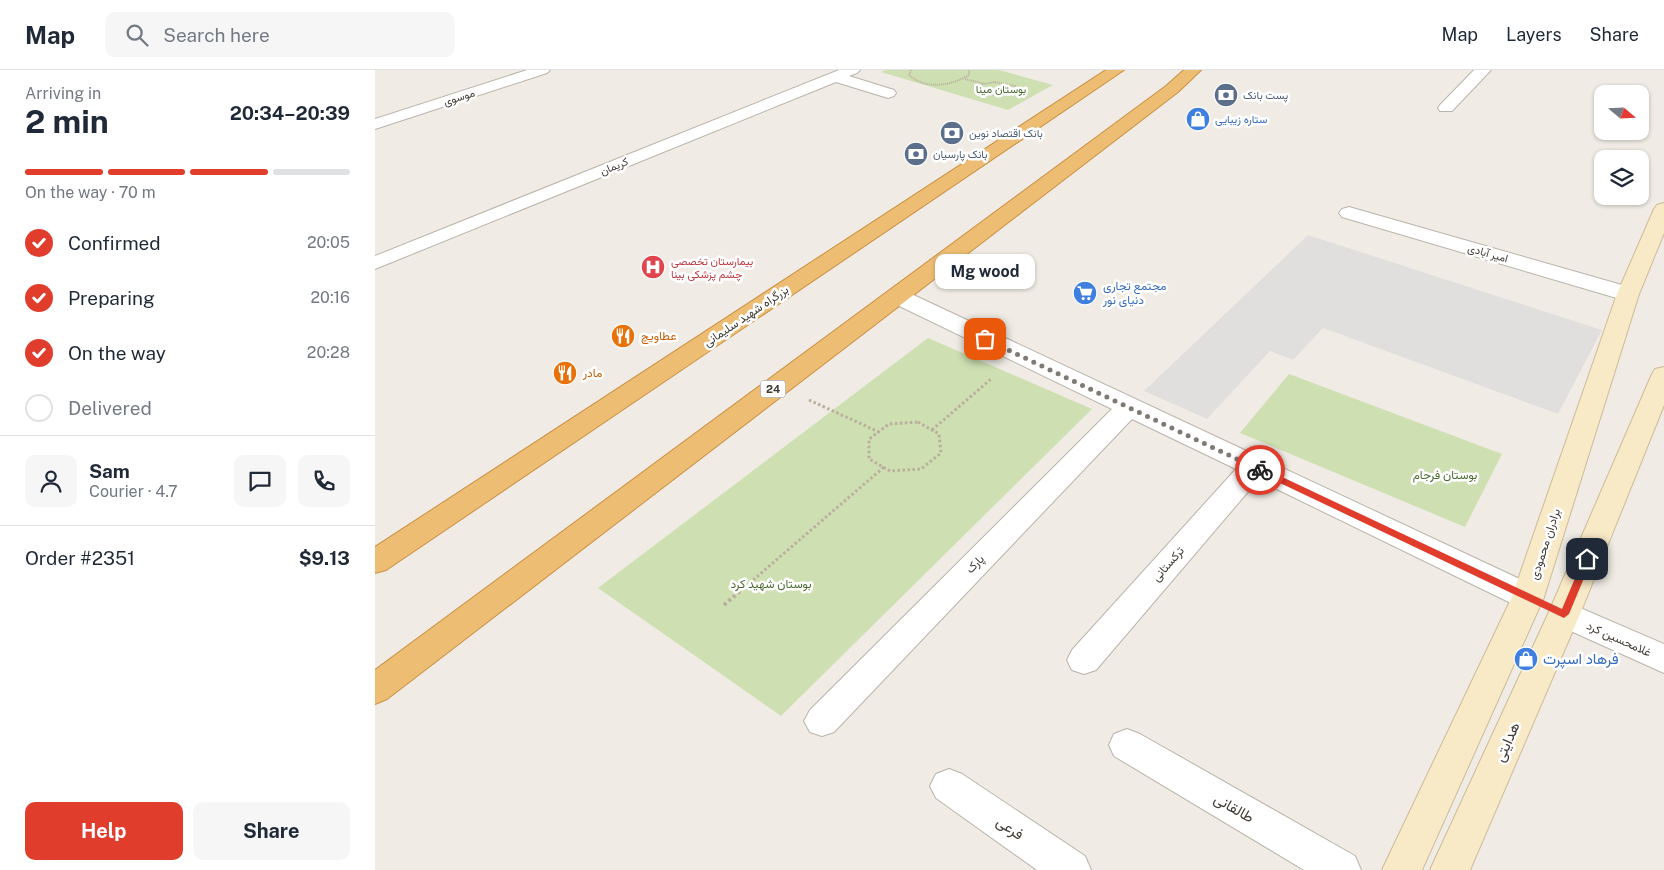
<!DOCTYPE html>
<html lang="en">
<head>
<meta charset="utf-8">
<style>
  :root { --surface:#fff; --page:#f6f6f7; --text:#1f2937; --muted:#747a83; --line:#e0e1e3; --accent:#e03d2c }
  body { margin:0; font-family:"Public Sans",Vazirmatn,sans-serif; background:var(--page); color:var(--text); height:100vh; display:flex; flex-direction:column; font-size:19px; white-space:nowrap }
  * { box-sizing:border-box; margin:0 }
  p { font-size:16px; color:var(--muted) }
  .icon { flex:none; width:28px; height:28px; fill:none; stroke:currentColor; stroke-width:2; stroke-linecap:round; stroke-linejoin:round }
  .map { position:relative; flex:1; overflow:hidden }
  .details { display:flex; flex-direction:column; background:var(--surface); width:375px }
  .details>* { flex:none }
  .needle { width:32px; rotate:109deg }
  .buttons { position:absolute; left:1219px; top:15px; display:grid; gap:10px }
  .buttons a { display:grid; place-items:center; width:55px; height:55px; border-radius:10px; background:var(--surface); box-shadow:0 1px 4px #0004; font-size:25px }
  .pin { position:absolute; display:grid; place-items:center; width:42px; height:42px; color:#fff; margin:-21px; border-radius:10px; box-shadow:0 2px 8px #0006 }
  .courier { position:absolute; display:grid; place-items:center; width:50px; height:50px; margin:-25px; border:4px solid #e03d2c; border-radius:50%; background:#fff; color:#222; box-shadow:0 1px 6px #0007 }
  .bubble { position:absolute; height:35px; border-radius:10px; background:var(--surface); box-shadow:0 1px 4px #0004; font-size:16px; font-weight:700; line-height:35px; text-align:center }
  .headline em { font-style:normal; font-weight:700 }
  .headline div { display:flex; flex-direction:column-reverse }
  .headline { display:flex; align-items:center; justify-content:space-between; height:85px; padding:0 25px }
  h1 { font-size:32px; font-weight:700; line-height:38px }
  .bar { display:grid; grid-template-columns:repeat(4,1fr); gap:8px 5px; align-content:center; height:60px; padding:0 25px }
  .bar i { height:6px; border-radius:4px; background:var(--line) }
  .bar .current { background:var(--accent) }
  .bar p { grid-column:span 4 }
  .line { display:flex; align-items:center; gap:12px; padding:0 25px; border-top:1px solid var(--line) }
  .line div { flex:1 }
  .round { display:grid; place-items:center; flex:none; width:52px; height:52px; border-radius:10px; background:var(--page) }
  ol { padding:0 25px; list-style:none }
  li { display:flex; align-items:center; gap:15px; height:55px }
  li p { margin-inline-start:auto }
  li .icon { padding:5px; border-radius:50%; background:var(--accent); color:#fff; stroke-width:4 }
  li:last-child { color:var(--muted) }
  li i { width:28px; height:28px; border:2px solid var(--line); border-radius:50% }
  .primary-button { display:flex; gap:10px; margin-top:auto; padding:10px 25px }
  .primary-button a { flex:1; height:58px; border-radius:10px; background:var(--accent); color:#fff; font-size:20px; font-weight:700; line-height:58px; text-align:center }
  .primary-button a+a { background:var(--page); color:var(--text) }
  header { display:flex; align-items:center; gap:30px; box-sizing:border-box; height:70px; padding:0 25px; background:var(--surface); border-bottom:1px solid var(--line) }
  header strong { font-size:24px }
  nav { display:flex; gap:28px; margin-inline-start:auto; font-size:18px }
  .search { width:350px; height:45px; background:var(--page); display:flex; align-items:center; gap:12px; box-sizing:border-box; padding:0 18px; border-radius:10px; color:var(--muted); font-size:19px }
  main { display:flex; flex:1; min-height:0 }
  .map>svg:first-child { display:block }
  .green { fill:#cee0b2 }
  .parking { fill:#e1dfdd }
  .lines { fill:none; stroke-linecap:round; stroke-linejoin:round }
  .street-casing { stroke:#bab3a9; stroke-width:2 }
  .secondary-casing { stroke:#cbbb99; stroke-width:2 }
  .highway-casing { stroke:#ca9145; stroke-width:2 }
  .path-far2 { stroke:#baae9c; stroke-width:2; stroke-dasharray:1 1; stroke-linecap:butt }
  .path-far1 { stroke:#baae9c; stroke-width:3; stroke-dasharray:2.5 2.5; stroke-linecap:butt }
  .path { stroke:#baae9c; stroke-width:4; stroke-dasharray:3 3; stroke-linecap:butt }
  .street { fill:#fff; fill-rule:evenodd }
  .secondary { fill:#f8e9c7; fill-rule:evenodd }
  .highway { fill:#ecbd73; fill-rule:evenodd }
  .route { fill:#e03d2c }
  .done { stroke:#7f7a73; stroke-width:5; stroke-dasharray:0 9 }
  .labels { text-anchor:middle; stroke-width:5; stroke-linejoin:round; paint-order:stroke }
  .far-park-label { font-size:11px; fill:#4a6c30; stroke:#fff }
  .far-service-label { font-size:11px; fill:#4e5e75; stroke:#fff; text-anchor:start }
  .far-street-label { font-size:11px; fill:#423c35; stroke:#fff }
  .far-shop-label { font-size:11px; fill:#366cbe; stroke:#fff; text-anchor:start }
  .far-health-label { font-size:11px; fill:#be3a42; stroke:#fff; text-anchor:start }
  .shield { fill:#fff; stroke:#7b7672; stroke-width:1 }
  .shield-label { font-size:11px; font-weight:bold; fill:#423c35 }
  .shop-label { font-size:12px; fill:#366cbe; stroke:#fff; text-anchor:start }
  .street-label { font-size:12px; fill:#423c35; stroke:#fff }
  .food-label { font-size:12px; fill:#c56008; stroke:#fff; text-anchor:start }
  .park-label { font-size:12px; fill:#4a6c30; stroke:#fff }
  .near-shop-label { font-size:15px; fill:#366cbe; stroke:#fff; text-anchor:start }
  .near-street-label { font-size:15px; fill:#423c35; stroke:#fff }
</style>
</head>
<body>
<header>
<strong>Map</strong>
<div class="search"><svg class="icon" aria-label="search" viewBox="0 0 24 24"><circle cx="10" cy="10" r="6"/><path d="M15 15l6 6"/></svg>Search here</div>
<nav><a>Map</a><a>Layers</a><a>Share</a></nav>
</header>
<main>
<section class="details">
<div class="headline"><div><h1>2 min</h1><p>Arriving in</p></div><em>20:34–20:39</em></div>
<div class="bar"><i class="current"></i><i class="current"></i><i class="current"></i><i></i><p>On the way · 70 m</p></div>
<ol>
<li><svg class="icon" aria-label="check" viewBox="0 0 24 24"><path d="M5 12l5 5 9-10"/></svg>Confirmed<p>20:05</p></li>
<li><svg class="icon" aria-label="check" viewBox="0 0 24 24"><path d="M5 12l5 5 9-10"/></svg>Preparing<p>20:16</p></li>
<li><svg class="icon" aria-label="check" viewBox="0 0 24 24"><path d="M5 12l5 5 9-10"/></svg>On the way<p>20:28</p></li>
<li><i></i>Delivered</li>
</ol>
<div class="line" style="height:90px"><a class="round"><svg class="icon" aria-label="person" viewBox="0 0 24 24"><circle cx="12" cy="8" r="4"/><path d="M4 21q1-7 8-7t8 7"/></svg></a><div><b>Sam</b><p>Courier · 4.7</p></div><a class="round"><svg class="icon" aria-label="chat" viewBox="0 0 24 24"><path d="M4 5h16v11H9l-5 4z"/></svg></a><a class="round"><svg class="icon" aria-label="phone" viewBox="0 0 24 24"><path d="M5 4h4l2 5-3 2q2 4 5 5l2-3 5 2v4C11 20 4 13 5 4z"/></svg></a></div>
<div class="line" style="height:65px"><div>Order #2351</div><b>$9.13</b></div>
<div class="primary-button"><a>Help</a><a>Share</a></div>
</section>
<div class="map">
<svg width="1289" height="800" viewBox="0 0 1289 800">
  <rect width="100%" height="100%" fill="#f0ece5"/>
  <g class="green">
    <path d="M511,0H624L678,15L633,40L506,2Z"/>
    <path d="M553,268L717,339L406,646L223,518Z"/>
    <path d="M914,304L1127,384L1090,457L865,363Z"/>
  </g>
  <path class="parking" d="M933,165L1227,260L1183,344L948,258L918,290L895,281L832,349L769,321Z"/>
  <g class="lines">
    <g class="street-casing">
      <g id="street">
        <path d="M152,0H175L172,3L0,59V49Z"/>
        <path d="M464,0H485L482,3L474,6L519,20L521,23L519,26L513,28L461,12L0,199V186Z"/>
        <path d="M1099,0H1116L1077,41H1065L1063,38L1065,35Z"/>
        <path d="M974,137L1261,219L1264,224L1261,229L1253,231L1245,229L967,147L964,143L967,139Z"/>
        <path d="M522,219L530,221L1164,518L1169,527L1164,536L1153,539L1142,536L883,410L721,600L709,604L697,600L692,590L697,580L861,399L757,349L459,662L447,666L435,662L429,651L435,640L737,339L514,231L511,226L514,221Z"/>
        <path d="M1189,531L1289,574V603L1178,553L1173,544L1178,535Z"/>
        <path d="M752,659L765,664L980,786L986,800H929L739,686L734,675L739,664Z"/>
        <path d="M574,699L587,704L710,786L716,800H662L561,728L555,716L561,704Z"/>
      </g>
    </g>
    <g class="secondary-casing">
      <g id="secondary">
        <path d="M1289,133V163L1264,224L1169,527L1047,800H1007L1137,527L1242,224L1279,139L1282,135Z"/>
        <path d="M1289,297V335L1205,544L1095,800H1055L1173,544L1277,304L1280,299Z"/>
      </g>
    </g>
    <g class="highway-casing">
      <g id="highway">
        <path d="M731,0H749L11,500L0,503V477Z"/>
        <path d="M809,0H826L803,22L12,629L0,634V600L791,16Z"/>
      </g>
    </g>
    <g class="path-far2">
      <path d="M536,0L534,5C551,20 576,16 594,5V0"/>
      <path d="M590,9L609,14"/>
      <path d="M620,12L640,16L641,21L623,26L605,21L604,18L609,14Z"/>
      <path d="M639,23L652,27"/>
    </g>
    <g class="path-far1">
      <path d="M434,330L504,362"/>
      <path d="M543,352L564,364L566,383L546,399L515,401L494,389V369L514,354Z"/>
      <path d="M557,360L616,309"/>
      <path d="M363,523L509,397"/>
    </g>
    <path class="path" d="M349,535L364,522"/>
    <use href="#street" class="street"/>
    <use href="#secondary" class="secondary"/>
    <use href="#highway" class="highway"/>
  </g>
  <path class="route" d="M882,398H888L1187,539L1209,487H1215L1217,489L1194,544L1189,548L882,402Z"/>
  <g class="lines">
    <path class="done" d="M610,269L885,400"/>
  </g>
  <defs>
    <g id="bank-disc" transform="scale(1.25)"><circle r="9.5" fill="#5c6f8a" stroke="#fff"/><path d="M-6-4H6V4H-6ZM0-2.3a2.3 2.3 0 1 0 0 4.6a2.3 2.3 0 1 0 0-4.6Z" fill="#fff"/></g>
    <g id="shop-disc" transform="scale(1.25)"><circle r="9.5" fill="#3f7fe0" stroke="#fff"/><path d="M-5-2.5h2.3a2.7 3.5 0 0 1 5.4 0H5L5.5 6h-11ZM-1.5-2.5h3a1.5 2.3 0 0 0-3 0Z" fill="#fff"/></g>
    <g id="hospital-disc" transform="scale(1.25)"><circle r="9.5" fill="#e0444e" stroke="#fff"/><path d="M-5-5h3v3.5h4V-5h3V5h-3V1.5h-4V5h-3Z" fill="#fff"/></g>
    <g id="supermarket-disc" transform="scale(1.25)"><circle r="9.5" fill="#3f7fe0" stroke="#fff"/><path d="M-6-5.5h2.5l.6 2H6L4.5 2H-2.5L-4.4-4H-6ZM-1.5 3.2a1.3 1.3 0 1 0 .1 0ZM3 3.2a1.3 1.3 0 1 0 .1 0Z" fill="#fff"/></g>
    <g id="restaurant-disc" transform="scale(1.25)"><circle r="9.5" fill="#e8710a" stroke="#fff"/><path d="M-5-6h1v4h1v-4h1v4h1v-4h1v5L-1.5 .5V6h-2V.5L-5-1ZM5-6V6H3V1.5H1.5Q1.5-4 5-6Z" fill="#fff"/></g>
  </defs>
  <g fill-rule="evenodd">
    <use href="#bank-disc" x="851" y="25"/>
    <use href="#shop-disc" x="823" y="49"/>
    <use href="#bank-disc" x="577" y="63"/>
    <use href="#bank-disc" x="541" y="84"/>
    <use href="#hospital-disc" x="278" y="197"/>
    <use href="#supermarket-disc" x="710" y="223"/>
    <use href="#restaurant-disc" x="248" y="266"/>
    <use href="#restaurant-disc" x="190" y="303"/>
    <use href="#shop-disc" x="1151" y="589"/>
  </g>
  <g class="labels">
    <g class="far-park-label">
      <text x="626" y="23">بوستان مینا</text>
    </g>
    <g class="far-service-label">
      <text x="868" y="29">پست بانک</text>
      <text x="594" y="67">بانک اقتصاد نوین</text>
      <text x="558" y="88">بانک پارسیان</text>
    </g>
    <g class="far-street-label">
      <text transform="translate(84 27) rotate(-18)" y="4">موسوی</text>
      <text transform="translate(239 96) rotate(-22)" y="4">کریمان</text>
      <text transform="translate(1113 183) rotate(16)" y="4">امیر آبادی</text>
    </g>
    <g class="far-shop-label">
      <text x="840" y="53">ستاره زیبایی</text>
    </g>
    <g class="far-health-label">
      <text x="296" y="195">بیمارستان تخصصی<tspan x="296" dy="13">چشم پزشکی بینا</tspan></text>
    </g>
    <rect class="shield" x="385.5" y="310.5" width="25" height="17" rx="4"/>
    <g class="shield-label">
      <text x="398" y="323">24</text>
    </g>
    <g class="shop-label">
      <text x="728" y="220">مجتمع تجاری<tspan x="728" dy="14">دنیای نور</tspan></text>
    </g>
    <g class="street-label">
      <text transform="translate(371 246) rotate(-34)" y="4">بزرگراه شهید سلیمانی</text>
      <text transform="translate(1170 474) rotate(-72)" y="4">برادران محمودی</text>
      <text transform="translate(600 494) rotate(-46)" y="4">پارک</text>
      <text transform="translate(793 494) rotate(-49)" y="4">ترکستانی</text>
      <text transform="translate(1244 569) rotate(24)" y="4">غلامحسین کرد</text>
    </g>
    <g class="food-label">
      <text x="266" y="270">عطاویچ</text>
      <text x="208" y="307">مادر</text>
    </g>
    <g class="park-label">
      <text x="1070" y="409">بوستان فرجام</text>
      <text x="396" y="518">بوستان شهید کرد</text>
    </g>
    <g class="near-shop-label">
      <text x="1168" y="594">فرهاد اسپرت</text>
    </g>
    <g class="near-street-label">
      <text transform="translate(1132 672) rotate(-66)" y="5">هدایتی</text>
      <text transform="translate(859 738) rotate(30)" y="5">طالقانی</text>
      <text transform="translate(635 758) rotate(35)" y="5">فرعی</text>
    </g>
  </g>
</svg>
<div class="buttons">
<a><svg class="needle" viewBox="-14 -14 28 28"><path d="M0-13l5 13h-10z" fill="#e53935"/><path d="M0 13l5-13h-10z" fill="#747a83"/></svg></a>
<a><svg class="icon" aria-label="layers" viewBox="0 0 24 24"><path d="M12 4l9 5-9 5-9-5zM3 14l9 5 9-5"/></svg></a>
</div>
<div class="pin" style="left:610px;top:269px;background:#ea580c"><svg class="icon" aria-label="bag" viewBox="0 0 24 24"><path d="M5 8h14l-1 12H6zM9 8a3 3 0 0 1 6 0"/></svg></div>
<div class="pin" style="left:1212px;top:489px;background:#1f2937"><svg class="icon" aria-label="home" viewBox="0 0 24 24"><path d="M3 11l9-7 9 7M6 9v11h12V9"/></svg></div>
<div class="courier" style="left:885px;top:400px"><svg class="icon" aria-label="bike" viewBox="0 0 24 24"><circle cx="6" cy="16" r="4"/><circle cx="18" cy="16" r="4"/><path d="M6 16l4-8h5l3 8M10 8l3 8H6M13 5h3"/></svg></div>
<div class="bubble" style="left:560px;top:184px;width:100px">Mg wood</div>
</div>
</main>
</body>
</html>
